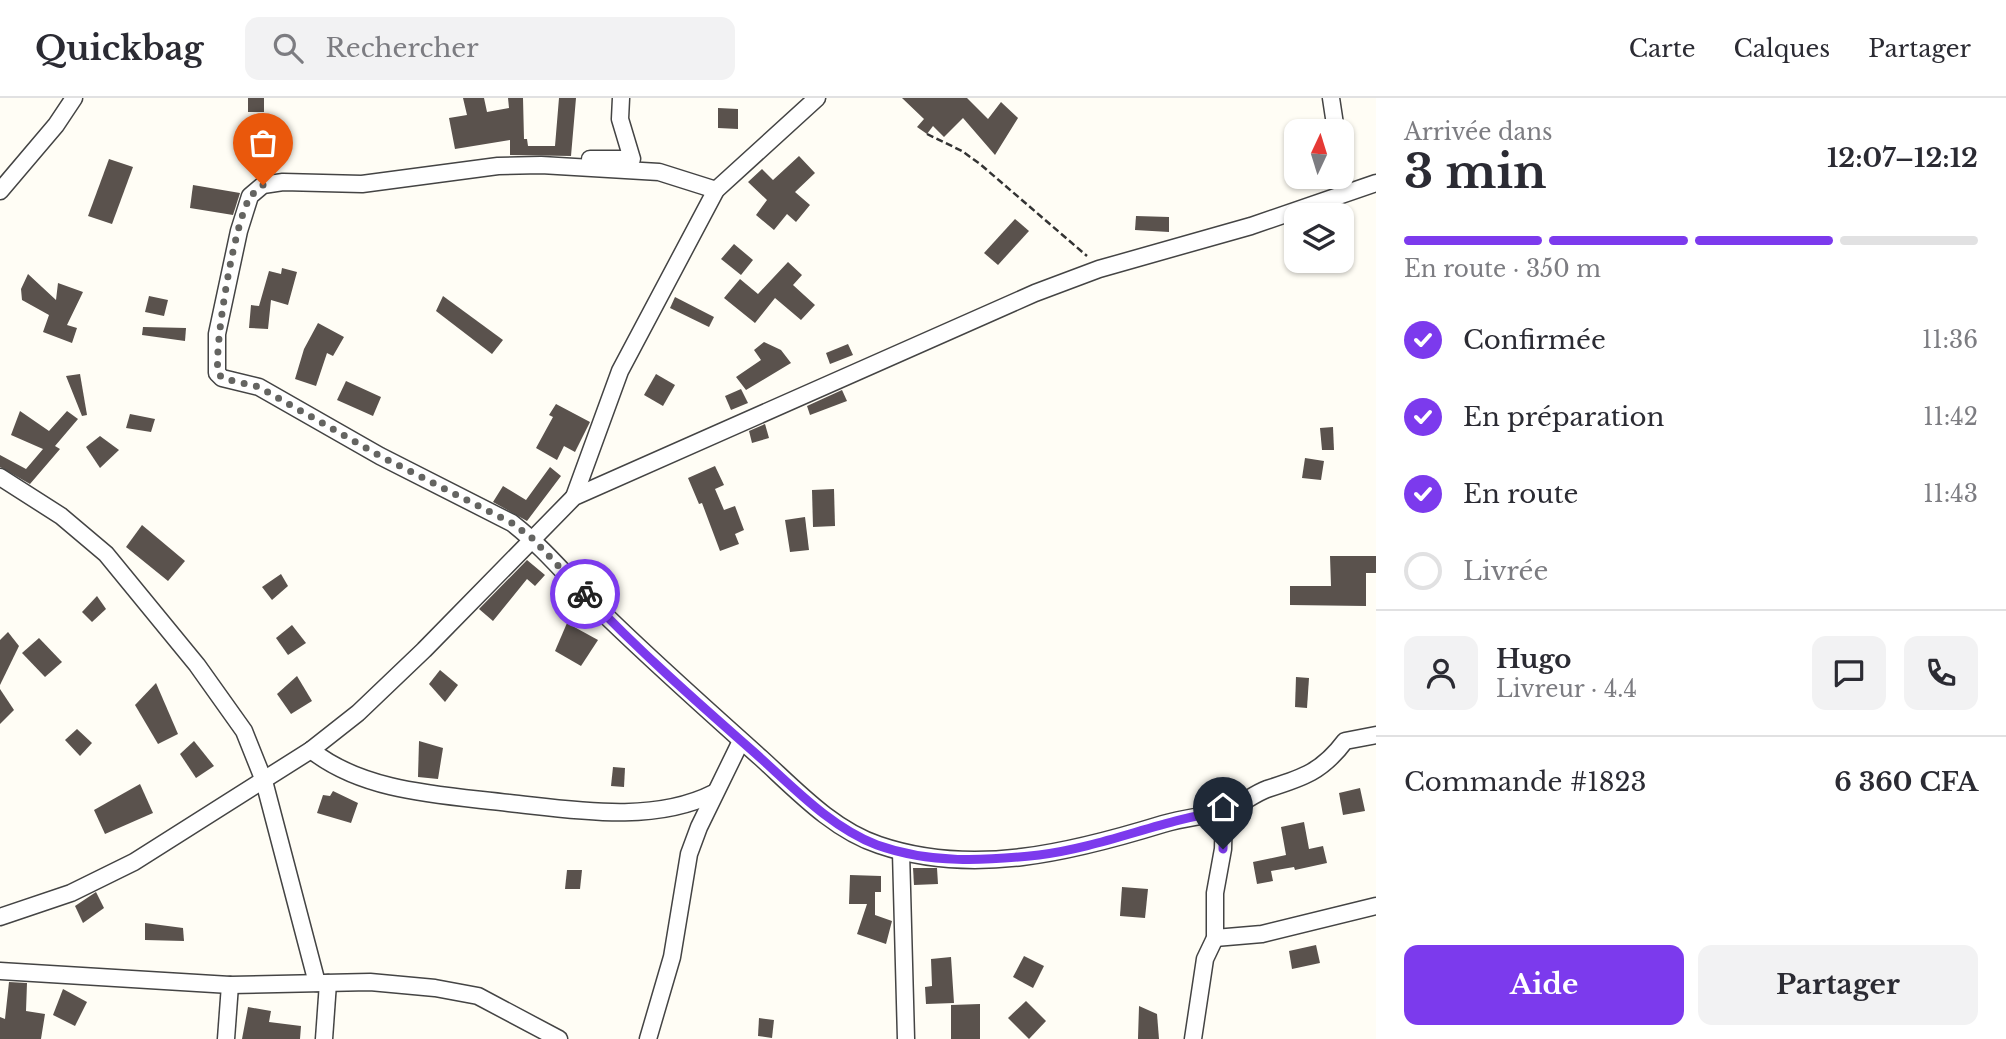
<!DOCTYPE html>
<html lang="fr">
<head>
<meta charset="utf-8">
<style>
  :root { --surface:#fff; --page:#f2f2f3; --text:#2b2b33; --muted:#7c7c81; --line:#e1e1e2; --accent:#7c3aed }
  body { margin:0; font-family:"Libre Baskerville",serif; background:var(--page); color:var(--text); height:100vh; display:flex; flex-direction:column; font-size:26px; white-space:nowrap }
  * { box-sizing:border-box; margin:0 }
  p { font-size:23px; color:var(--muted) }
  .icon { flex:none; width:38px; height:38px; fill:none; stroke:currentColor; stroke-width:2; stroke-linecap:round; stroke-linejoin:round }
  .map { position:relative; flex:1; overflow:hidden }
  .panel { display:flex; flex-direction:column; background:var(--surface); width:630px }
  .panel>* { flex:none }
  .needle { width:46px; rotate:4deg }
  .controls { position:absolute; left:1284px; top:21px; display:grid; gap:14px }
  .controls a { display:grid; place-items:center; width:70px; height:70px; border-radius:14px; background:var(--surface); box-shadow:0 2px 5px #0004; font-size:35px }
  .pin { position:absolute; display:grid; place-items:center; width:60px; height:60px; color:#fff; margin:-72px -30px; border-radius:50% 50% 50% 0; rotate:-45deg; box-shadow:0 0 7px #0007 }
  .pin .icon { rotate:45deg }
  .courier { position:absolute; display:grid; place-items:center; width:70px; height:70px; margin:-35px; border:5px solid #7c3aed; border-radius:50%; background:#fff; color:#222; box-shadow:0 2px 9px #0007 }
  .overview em { font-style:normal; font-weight:700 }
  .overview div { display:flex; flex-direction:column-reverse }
  .overview { display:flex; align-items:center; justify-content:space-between; height:119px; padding:0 28px }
  h1 { font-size:46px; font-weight:700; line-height:52px }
  .bar { display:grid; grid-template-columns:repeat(4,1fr); gap:10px 7px; align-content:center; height:84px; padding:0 28px }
  .bar i { height:9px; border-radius:5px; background:var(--line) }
  .bar .on { background:var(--accent) }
  .bar p { grid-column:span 4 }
  .line { display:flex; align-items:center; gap:18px; padding:0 28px; border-top:2px solid var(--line) }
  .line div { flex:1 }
  .round { display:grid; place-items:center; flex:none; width:74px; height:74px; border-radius:14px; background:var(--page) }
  ol { padding:0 28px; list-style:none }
  li { display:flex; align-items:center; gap:21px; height:77px }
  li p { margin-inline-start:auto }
  li .icon { padding:7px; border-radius:50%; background:var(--accent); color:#fff; stroke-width:4 }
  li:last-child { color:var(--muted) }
  li i { width:38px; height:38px; border:4px solid var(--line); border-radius:50% }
  .action { display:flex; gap:14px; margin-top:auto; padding:14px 28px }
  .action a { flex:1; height:80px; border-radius:14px; background:var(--accent); color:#fff; font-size:28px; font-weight:700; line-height:80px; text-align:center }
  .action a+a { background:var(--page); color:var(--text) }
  header { display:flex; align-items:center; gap:42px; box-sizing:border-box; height:98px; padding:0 35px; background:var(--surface); border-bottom:2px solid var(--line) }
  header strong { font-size:33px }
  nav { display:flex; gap:38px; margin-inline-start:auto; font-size:24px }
  .search { width:490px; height:63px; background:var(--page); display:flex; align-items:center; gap:18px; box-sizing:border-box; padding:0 24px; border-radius:14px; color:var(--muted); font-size:26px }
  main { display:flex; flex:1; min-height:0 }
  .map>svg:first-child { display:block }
  .building { fill:#5a524d }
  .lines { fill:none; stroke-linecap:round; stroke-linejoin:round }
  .street-casing { stroke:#444; stroke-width:19 }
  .path { stroke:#333; stroke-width:2.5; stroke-dasharray:7 3.5; stroke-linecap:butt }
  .street { stroke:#fff; stroke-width:16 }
  .done { stroke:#646461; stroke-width:7; stroke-dasharray:0 12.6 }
  .route { stroke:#7c3aed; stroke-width:9 }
</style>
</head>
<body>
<header>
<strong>Quickbag</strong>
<div class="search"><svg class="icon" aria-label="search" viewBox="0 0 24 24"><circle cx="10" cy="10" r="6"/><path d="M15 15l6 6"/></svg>Rechercher</div>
<nav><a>Carte</a><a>Calques</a><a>Partager</a></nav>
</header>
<main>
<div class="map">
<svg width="1376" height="941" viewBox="0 0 1376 941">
  <rect width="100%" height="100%" fill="#fffdf5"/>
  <g class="building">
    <rect x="248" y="0" width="16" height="14"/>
    <path d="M463,0H484L487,14L509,10L508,0H523L524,41H527L528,48H555L559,0H576L571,58L510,57V42L455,51L449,20L467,17Z"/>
    <path d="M902,0H967L988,21L1001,4L1018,20L995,57L963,20L944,39L933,28L927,36L917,29L924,21Z"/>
    <path d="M718,10L738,11V31L718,30Z"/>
    <path d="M799,58L815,75L795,94L810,107L796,124L787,116L774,132L756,117L767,102L748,84L762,71L773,82Z"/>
    <path d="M109,61L133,69L112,126L88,118Z"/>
    <path d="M193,87L240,95L233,117L190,110Z"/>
    <path d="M1136,118L1169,119V134L1135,132Z"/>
    <path d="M1015,121L1029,133L998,167L984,155Z"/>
    <path d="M734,146L753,162L741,177L721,161Z"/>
    <path d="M788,164L802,177L793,187L815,207L801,222L775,200L755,225L724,200L740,181L758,196Z"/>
    <path d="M282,170L297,174L288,207L271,202L268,231L249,230L251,207L259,208L269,173L281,176Z"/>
    <path d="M28,176L56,202L58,185L83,194L67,227L77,230L72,245L43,234L49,217L22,202L21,191Z"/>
    <path d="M149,198L168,202L164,218L145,214Z"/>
    <path d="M443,198L503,242L492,256L436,213Z"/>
    <path d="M675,199L714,219L709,229L670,210Z"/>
    <path d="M318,225L344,239L333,258L327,255L316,288L295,281L304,251Z"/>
    <path d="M143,229L186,230L185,243L142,237Z"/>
    <path d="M764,244L781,252L791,265L746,292L736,279L761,262L754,252Z"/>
    <path d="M848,246L853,257L830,266L826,255Z"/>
    <path d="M80,276L87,317L82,318L66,278Z"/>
    <path d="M656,276L675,287L663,308L644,297Z"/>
    <path d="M346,283L381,299L373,318L337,302Z"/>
    <path d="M741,291L748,305L731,312L725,298Z"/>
    <path d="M842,292L847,303L810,317L807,308Z"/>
    <path d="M556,306L590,324L575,354L564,348L557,362L536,350L553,319L549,317Z"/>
    <path d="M20,313L49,333L67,313L78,321L55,348L60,351L30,386L0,369V357L26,371L43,351L11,337Z"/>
    <path d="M130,316L155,321L151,334L126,330Z"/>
    <path d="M765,326L769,340L752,345L749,333Z"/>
    <path d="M1333,329L1334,352H1322L1320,330Z"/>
    <path d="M100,338L119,352L100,370L86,349Z"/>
    <path d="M1305,360L1324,363L1321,382L1302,380Z"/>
    <path d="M715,368L724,387L715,391L724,412L735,408L744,432L735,436L739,446L720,453L702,405L699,406L688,380Z"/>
    <path d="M550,369L561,378L527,423L493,404L503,388L526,402Z"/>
    <path d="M834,391L835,428L813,429L812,392Z"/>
    <path d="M805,419L809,452L790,454L785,422Z"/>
    <path d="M142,427L185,463L168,483L126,449Z"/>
    <path d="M1330,458H1376V475H1366V508L1290,507V488H1331Z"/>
    <path d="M527,462L545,477L535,488L527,481L493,523L479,511Z"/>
    <path d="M281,476L288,488L272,502L262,489Z"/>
    <path d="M97,498L106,511L92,524L82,514Z"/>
    <path d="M567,525L598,542L581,568L555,553Z"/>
    <path d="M292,527L306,545L288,557L276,540Z"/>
    <path d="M8,534L19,548L0,587V542Z"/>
    <path d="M39,540L62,564L45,579L22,555Z"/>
    <path d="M440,572L458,587L445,604L429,586Z"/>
    <path d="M297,578L312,603L291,616L277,596Z"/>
    <path d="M1296,579L1309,580L1307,610L1295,609Z"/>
    <path d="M156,585L178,636L158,646L135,607Z"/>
    <path d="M0,591L14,612L0,626Z"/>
    <path d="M77,631L92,645L80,658L65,642Z"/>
    <path d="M194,643L214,668L196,680L180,656Z"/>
    <path d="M419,643L443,650L438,681L418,679Z"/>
    <path d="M613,669L625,670L624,689L611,688Z"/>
    <path d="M140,686L153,715L105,736L94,712Z"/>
    <path d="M1360,690L1365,713L1343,717L1339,695Z"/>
    <path d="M333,693L358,705L351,725L317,715L323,697L330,698Z"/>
    <path d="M1304,724L1309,751L1323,748L1327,765L1295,772L1294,769L1271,773L1273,783L1257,786L1253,764L1286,757L1281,729Z"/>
    <path d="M913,770H937L938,786L914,787Z"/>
    <path d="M567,772H582L580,791H565Z"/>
    <path d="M850,777L881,778V794H875V817L892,823L886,846L857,836L867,806H849Z"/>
    <path d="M1122,789L1148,791L1145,820L1120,818Z"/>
    <path d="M96,794L104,810L83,825L75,808Z"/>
    <path d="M145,825L183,830L184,843L145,842Z"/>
    <path d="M1316,847L1320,865L1292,871L1289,853Z"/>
    <path d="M1024,858L1044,868L1033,890L1013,879Z"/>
    <path d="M951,859L954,905L926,906L925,889L932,888L931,861Z"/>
    <path d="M9,884L27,885L26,913L45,916L41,941H0V919L5,921Z"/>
    <path d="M63,891L87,904L75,928L53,917Z"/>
    <path d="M1026,903L1046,923L1029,941L1008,920Z"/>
    <path d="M980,906V941H951V907Z"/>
    <path d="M1139,908L1157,916L1159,941H1138Z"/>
    <path d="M248,909L271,913L269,924L301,928L300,941H242Z"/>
    <path d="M759,920L774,922L772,940L758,938Z"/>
  </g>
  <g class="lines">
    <g class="street-casing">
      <g id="street">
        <path d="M1331,0L1336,33"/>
        <path d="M590,61H632L620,21L621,0"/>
        <path d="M716,92L659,74L541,67L498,68L362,86L283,84L263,87L250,98L239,133L217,236V275L222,280L259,289L380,358L512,425C544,450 569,481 598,510C651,562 706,611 761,660C796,692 833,732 879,747C973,779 1072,754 1163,726C1184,720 1205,718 1225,713C1240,708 1253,696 1267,691C1302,680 1322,674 1345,643L1376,637"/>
        <path d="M0,93L56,27L74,0"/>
        <path d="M0,379L61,418L106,456L197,567L244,633L264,683L317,885"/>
        <path d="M574,399L620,273L716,92L817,0"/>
        <path d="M311,652C365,695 444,697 509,705C574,712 653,726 714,695"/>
        <path d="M901,754L906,941"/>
        <path d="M0,819L71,795L134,764L311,652L358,615L424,552L574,399L1035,195L1099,171L1251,128L1376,85"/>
        <path d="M1215,840L1262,836L1376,808"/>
        <path d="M0,873L230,887L370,884L435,890L478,898L559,941"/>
        <path d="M226,941L230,887"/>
        <path d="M324,941L328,885"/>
        <path d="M648,941L672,859L689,756L699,729L741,643"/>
        <path d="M1193,941L1205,861L1215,840V795L1223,751L1224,713"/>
      </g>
    </g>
    <path class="path" d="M927,36L962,53L980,66L1087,158"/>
    <use href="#street" class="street"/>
  </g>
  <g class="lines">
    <path class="done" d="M263,87C260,90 254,94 251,98C235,119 214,247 218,275L222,280L259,289L380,358L512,425L532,440L585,496"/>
    <path class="route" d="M585,496C638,552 697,604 755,655C792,688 830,729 877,747C930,766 985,763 1039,757C1103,749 1161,722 1224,713L1223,751"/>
  </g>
</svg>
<div class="controls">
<a><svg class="needle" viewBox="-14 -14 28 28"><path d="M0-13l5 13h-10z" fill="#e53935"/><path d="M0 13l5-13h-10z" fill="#7c7c81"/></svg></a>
<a><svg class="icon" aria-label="layers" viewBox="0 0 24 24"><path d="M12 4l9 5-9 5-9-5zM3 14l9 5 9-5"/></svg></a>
</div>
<div class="pin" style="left:263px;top:87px;background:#ea580c"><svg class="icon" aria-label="bag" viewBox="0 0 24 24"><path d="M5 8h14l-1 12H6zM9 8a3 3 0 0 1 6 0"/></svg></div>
<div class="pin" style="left:1223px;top:751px;background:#1f2937"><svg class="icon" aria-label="home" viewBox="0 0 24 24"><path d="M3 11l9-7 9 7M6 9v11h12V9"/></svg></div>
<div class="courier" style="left:585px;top:496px"><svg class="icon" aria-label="bike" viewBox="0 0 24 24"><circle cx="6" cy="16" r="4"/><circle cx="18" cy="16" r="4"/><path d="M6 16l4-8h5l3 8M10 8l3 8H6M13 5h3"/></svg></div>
</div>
<section class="panel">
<div class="overview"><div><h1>3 min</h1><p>Arrivée dans</p></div><em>12:07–12:12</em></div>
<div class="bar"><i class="on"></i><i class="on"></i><i class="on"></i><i></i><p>En route · 350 m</p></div>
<ol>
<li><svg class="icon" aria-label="check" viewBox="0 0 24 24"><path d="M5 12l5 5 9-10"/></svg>Confirmée<p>11:36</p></li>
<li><svg class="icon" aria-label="check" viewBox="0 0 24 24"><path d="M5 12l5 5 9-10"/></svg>En préparation<p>11:42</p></li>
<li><svg class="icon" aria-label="check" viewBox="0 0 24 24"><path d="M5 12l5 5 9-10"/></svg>En route<p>11:43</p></li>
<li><i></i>Livrée</li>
</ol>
<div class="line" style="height:126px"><a class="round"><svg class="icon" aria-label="person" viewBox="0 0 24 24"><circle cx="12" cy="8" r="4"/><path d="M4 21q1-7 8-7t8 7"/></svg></a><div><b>Hugo</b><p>Livreur · 4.4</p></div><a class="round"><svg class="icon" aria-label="chat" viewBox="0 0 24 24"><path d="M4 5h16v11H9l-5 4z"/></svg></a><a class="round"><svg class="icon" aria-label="phone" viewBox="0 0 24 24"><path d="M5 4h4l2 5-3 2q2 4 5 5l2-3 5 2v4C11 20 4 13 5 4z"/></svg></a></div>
<div class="line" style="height:91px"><div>Commande #1823</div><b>6 360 CFA</b></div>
<div class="action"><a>Aide</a><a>Partager</a></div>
</section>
</main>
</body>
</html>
